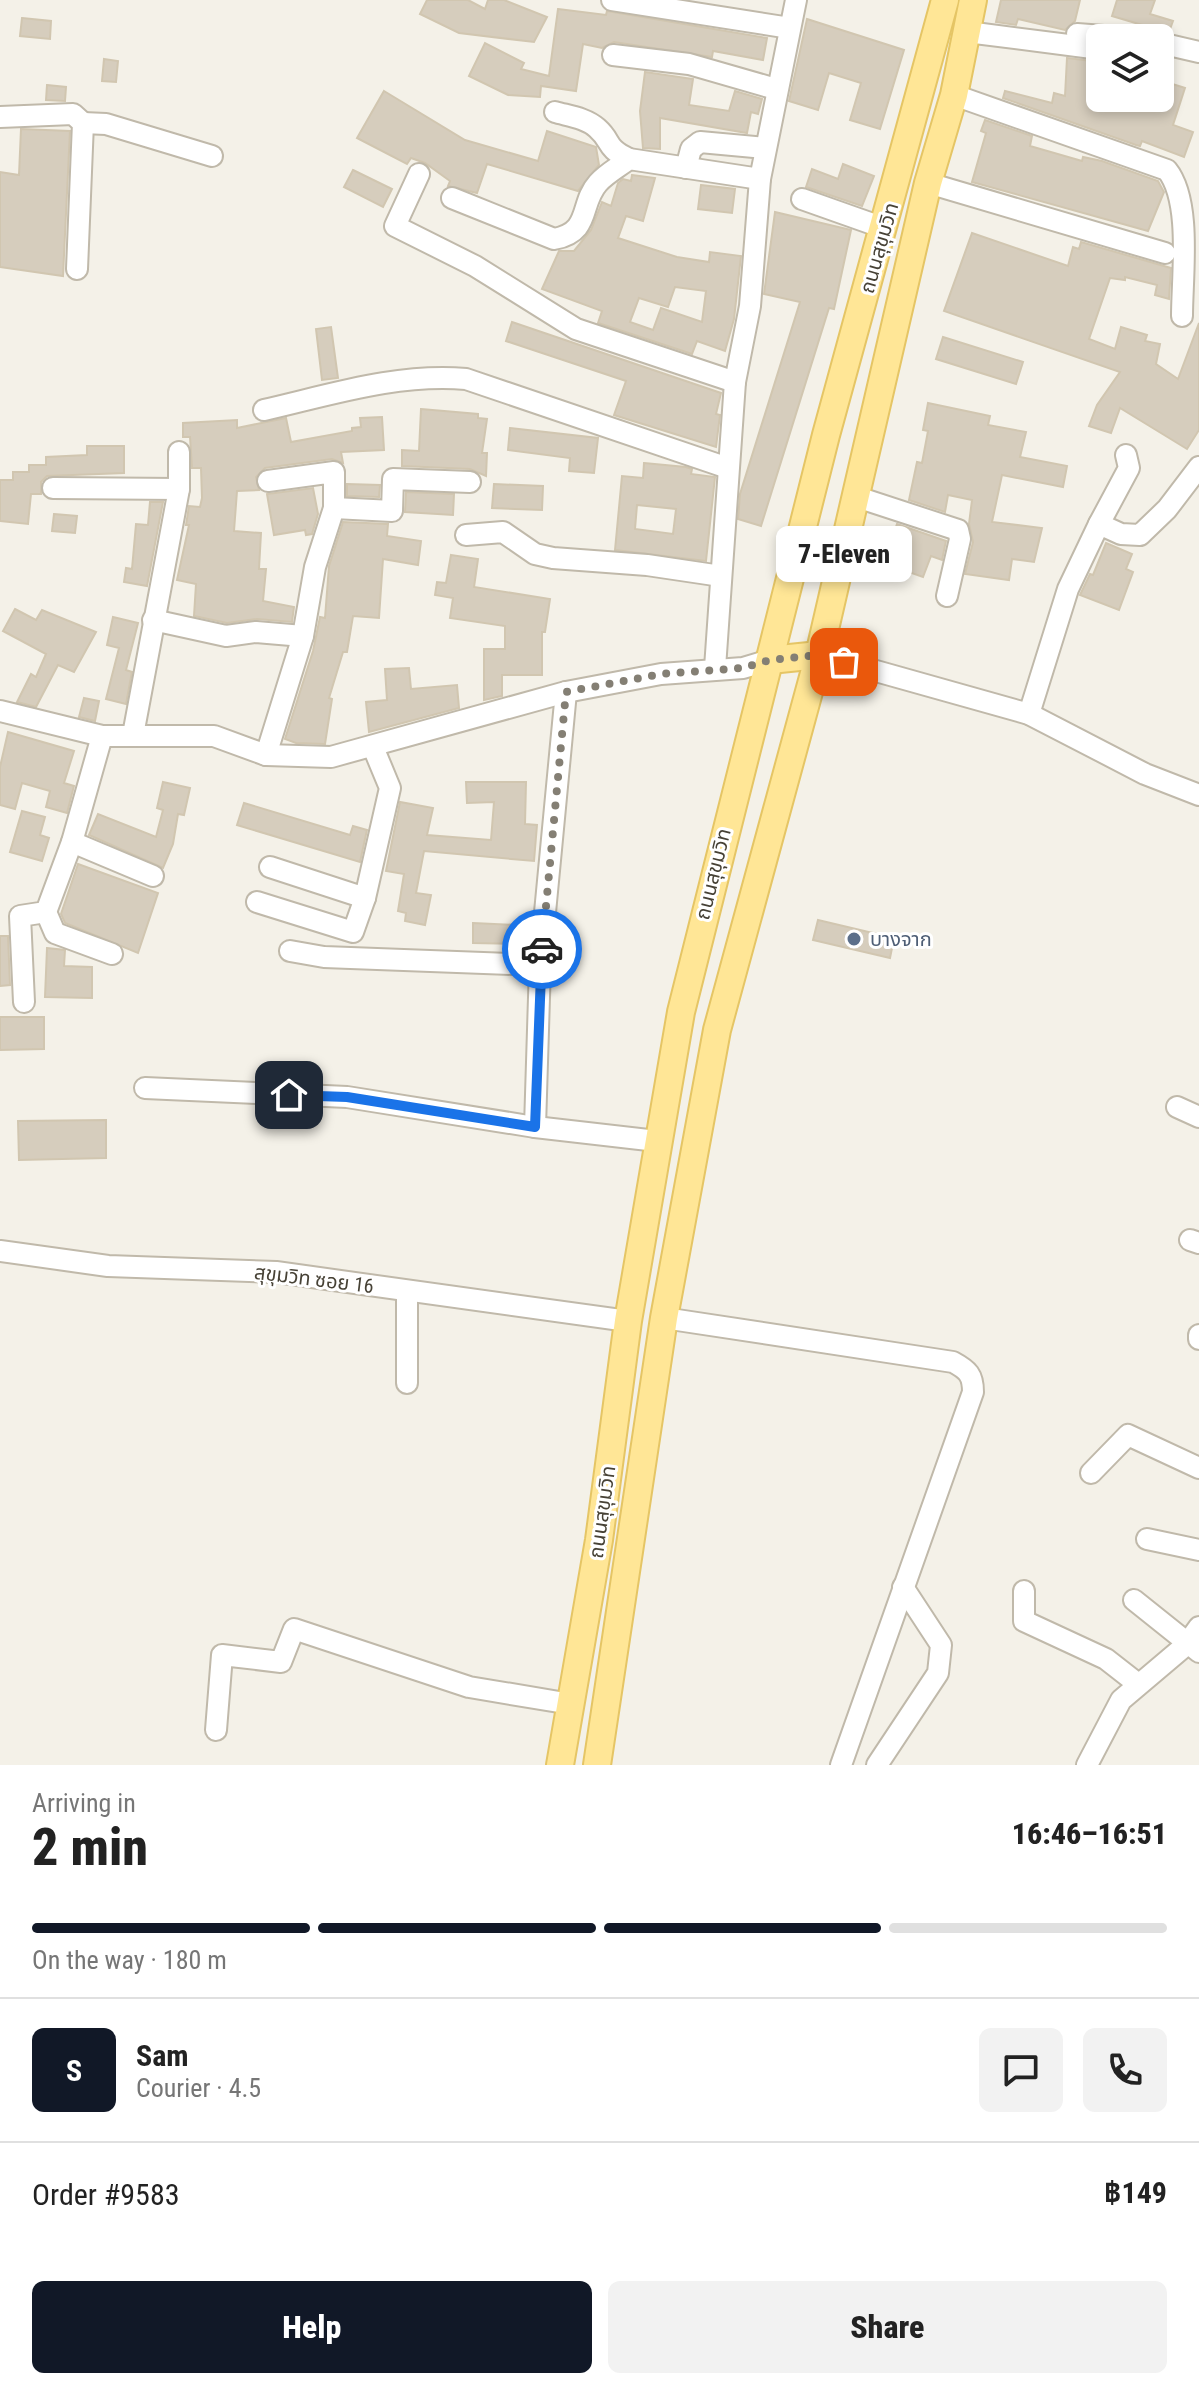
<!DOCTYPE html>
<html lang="en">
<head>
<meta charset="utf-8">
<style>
  :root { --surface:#fff; --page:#f2f2f2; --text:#222; --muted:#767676; --line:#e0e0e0; --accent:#111827 }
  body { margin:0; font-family:"Roboto Condensed","Noto Sans Thai",sans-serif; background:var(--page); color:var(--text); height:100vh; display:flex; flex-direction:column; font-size:30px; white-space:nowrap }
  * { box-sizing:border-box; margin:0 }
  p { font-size:26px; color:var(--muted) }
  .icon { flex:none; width:44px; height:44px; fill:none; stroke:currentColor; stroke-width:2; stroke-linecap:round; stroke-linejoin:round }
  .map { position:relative; height:1765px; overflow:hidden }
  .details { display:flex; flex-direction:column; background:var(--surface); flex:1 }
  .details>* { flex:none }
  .buttons { position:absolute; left:1086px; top:24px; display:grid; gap:16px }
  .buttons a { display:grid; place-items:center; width:88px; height:88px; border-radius:12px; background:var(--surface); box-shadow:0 4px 12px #0003; font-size:40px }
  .pin { position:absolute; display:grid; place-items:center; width:68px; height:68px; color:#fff; margin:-34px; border-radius:16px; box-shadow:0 4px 12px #0006 }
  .courier { position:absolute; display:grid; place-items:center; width:80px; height:80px; margin:-40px; border:6px solid #1a73e8; border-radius:50%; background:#fff; color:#222; box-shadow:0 2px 10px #0007 }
  .bubble { position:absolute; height:56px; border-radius:12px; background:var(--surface); box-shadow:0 4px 12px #0003; font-size:26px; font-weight:800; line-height:56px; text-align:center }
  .summary em { font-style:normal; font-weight:800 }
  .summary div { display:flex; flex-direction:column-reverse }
  .summary { display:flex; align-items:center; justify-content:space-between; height:136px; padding:0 32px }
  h1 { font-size:52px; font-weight:800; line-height:60px }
  .bar { display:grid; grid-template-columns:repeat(4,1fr); gap:12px 8px; align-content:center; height:96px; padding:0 32px }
  .bar i { height:10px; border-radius:6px; background:var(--line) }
  .bar .active { background:var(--accent) }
  .bar p { grid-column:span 4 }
  .line { display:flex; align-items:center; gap:20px; padding:0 32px; border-top:2px solid var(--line) }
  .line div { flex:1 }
  .round { display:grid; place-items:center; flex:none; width:84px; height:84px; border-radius:12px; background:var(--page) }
  .button { display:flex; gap:16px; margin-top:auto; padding:16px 32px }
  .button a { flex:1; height:92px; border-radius:12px; background:var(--accent); color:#fff; font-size:32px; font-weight:800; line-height:92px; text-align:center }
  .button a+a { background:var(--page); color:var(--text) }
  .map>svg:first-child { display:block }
  .building { fill:#d6cdbd; stroke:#d1c6b0; stroke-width:2; fill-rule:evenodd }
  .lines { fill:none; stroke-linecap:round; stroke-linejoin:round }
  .minor-casing { stroke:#c0b9aa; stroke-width:24 }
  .major-casing { stroke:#e5c565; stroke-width:30 }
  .minor { stroke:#fff; stroke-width:20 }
  .major { stroke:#ffe696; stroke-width:26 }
  .done { stroke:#847f74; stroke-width:8; stroke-dasharray:0 14.4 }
  .route { stroke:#1a73e8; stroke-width:10 }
  .service-dot { fill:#5c6f8a; stroke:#fff; stroke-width:3 }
  .labels { text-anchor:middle; stroke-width:6; stroke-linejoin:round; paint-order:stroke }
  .street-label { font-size:20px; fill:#474236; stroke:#fff }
  .service-label { font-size:20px; fill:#4e5e75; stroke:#fff; text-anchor:start }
</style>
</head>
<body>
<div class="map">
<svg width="1199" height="1765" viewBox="0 0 1199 1765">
  <rect width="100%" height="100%" fill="#f4f1e8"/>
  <g class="building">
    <path d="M427,0H468L485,9L488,0H504L547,17L534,42L459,33L420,14Z"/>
    <path d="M1001,0H1080L1075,21L1065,30L1018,19L1016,25L996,22Z"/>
    <path d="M1117,0H1155L1150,14L1173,21L1169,32L1157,30L1149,36L1146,35L1149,27L1112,16Z"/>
    <path d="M558,9L606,15L607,11L767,38L763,60L713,51L712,57L614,42L602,48L583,44L576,91L541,86L540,97L508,95L469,76L485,43L524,63L521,69L549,76Z"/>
    <path d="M22,18L51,21L50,39L20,36Z"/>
    <path d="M807,19L904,50L880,129L850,120L861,83L829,73L818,110L789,101Z"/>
    <path d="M1067,58L1100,62V103L1124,110L1128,98H1160V80L1185,88L1173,125L1193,132L1184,157L1142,141L1140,146L1136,145L1003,98L1005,91L1052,103L1054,93L1065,96Z"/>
    <path d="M104,59L118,61L116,82L102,81Z"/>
    <path d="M645,72L693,79L689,105L729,111L735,91L762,99L758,114L751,112L747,133L660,118V149L643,148L640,111Z"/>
    <path d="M47,85L66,87L65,101L46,100Z"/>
    <path d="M384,91L465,140L538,161L547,131L596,147L599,165L578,191L487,164L477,193L448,186L450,181L425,163L411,158L407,164L357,138Z"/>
    <path d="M985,120L1032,136L1030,146L1082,161L1083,157L1102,161L1158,181L1164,192L1148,231L972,182L986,133L981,131Z"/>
    <path d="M21,129L70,131L63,276L0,267V172L19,175Z"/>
    <path d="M843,164L874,176L862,206L806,187L812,169L838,179Z"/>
    <path d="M353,170L392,189L383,207L344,187Z"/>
    <path d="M632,175L655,178L643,221L626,216L618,238L677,257L709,262L710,252L741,256L734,319L725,351L697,341L692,354L598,323L602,311L542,289L559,251H574L591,230L602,202L611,206L618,183L623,179L631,181ZM675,287L706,291L702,322L661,308L653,330L630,322L639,298L668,307Z"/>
    <path d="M701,185L735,189L732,213L698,209Z"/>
    <path d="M775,212L851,230L834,309L829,308L761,526L738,519L740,494L800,302L764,294Z"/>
    <path d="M972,233L1068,266L1073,247L1079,249L1081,242L1171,268L1169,299L1155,295L1157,285L1125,277V280L1110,278L1089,339L1115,349L1121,327L1147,335L1145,341L1160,344L1156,364L1178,379L1199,323V430L1187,449L1120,408L1111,433L1089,426L1097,405L1120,372L944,311Z"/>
    <path d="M512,322L721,393L716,414L720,415L716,447L614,415L626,381L506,341Z"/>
    <path d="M331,327L338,378L322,380L316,329Z"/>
    <path d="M943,337L1023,362L1016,384L936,359Z"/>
    <path d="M928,403L990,416L988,425L1026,432L1020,457L1067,466L1063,487L1002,475L992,522L1042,528L1034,562L1012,559L1009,580L965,574L973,542L969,524L972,500L948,495L945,512L909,500L917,462L922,463L928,431L923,430Z"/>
    <path d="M421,409L478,414V418L487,419L482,453H487L486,476L470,469L402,466V450L419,451Z"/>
    <path d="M382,417L384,450L341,452L343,463L332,459L265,468L256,477L259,490L237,491L234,531L261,533L259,569H266L263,601L294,607L292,622L257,619L227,623L194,616L196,584L177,580L189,525H186L189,506L200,507L202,498L201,468H192L190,437H183V423L237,420V428L286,418L291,442L352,431V428L361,427L360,418Z"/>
    <path d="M510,428L598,438L594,473L569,471L570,458L508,450Z"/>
    <path d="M87,446H124V473L47,476L41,482V494H31L28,524L0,521V480H13V472H29V465H46V457L87,455Z"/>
    <path d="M644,463L686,467L692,469L691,474L715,477L706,561L615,550L622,476L643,478ZM637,505L676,509L673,534L635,529Z"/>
    <path d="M347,484L380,485L379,497L347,496Z"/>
    <path d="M494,484L543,486L542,510L492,508Z"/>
    <path d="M313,488L318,514L312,534L306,535L305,530L274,535L267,494Z"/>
    <path d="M406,492L454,494L453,515L405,512Z"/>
    <path d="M150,502H163L147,586L124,582L126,568L132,569L136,524L148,525Z"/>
    <path d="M54,514L77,516L75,533L52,531Z"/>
    <path d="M343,522L388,524L387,536L421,541L418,565L383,559L379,618L353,616L347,652H343L329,698L332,699L325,744L296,743L285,739L313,651L320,617L325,618L329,566Z"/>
    <path d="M897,524L946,541L942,560L931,556L923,577L883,563Z"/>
    <path d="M1106,543L1132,554L1126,569L1133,572L1119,610L1080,595L1090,574L1093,575Z"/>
    <path d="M451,555L478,559L474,587L550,599L545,632H542V675H502V696L484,700V649H505V626L450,618L453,598L435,595L437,582L446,583Z"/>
    <path d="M15,609L36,620L42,610L96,632L74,672L58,665L36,707L17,702L31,674L36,677L46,654L3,631Z"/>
    <path d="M113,617L138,623L126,670L132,672L126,704L106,699L119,648L107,645Z"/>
    <path d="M409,668L411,689L457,685L459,708L369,732L366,702L387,700L385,669Z"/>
    <path d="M84,698L99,701L95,721L79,717Z"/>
    <path d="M8,732L74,751L64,783L74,786L67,813L46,807L50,791L22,783L15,809L0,805V767Z"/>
    <path d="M163,782L190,788L184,815L178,814L173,844L163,868L89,835L98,814L156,837L163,810L157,808Z"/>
    <path d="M466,782H526L525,824L537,825L534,861L424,851L416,893L431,895L425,925L405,921L406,913L398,911L404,874L386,871L400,802L433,808L427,835L491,840L494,802L467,803Z"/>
    <path d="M244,803L350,835L353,826L367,830L360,862L237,825Z"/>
    <path d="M22,811L45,817L40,835L49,838L42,861L10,852Z"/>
    <path d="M78,864L158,893L138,953L65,923L61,914Z"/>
    <path d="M818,920L894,938L890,958L813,940Z"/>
    <path d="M473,923L517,925L518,944L473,943Z"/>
    <path d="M0,936H8L10,985L0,986Z"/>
    <path d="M47,948L65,950L64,966L92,967V998L45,997Z"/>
    <path d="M0,1017H44V1049L0,1050Z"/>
    <path d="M106,1120V1158L19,1160L18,1121Z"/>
  </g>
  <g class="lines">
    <g class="minor-casing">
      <g id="minor">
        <path d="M612,0L790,28"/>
        <path d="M967,32L1100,49"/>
        <path d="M1077,34L1130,38"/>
        <path d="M1160,43L1199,52"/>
        <path d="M613,55L689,64L776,89"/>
        <path d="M954,95L1167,170C1192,201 1182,276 1182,316"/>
        <path d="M555,112C569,116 586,118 597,128C613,142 604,147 629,159"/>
        <path d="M0,117L73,114L83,123L77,269"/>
        <path d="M83,123L106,124L212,156"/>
        <path d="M686,168L691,149L700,142L765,148"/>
        <path d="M419,174L395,226L475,266L576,329L735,382"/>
        <path d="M928,183L1165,253"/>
        <path d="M452,198L554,239C592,232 579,204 598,183C607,173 619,167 629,159L760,179"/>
        <path d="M802,199L884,228"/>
        <path d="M264,410C330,395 397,373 466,379L728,468"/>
        <path d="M53,488L179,489"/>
        <path d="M857,497L958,530L960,539L947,596"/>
        <path d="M334,508L392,511L393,479L470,482"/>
        <path d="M1099,524L1129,468L1126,455"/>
        <path d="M466,535L503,532L535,554L553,558L647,565L721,576"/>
        <path d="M153,620L226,636L256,632L303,636"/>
        <path d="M819,655L1029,714L1145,774L1199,795"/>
        <path d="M715,668L735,382L750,306L760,179L796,0"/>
        <path d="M0,711L102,736H214L266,755L331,757L566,692L661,674L743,668L770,660"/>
        <path d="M1029,714L1068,589L1099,524L1121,534L1140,535L1167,509L1199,467"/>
        <path d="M133,735L179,489V452"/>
        <path d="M266,755L303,636L315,567L334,508V472L268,481"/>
        <path d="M72,842L153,876"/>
        <path d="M270,867L365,898L390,788L373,747"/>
        <path d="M257,902L353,932L365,898"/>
        <path d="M46,912L55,933L112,954"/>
        <path d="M290,951L324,957L540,965"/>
        <path d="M24,1002L20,916L46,912L72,842L102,736"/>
        <path d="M145,1088L347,1097L535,1127L657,1141"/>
        <path d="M1177,1107L1199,1117"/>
        <path d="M535,1127L540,965L566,692"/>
        <path d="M1190,1240L1199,1243"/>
        <path d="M0,1251L108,1266L276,1272L628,1321"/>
        <path d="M407,1291V1383"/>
        <path d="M664,1318L953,1362C968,1370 973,1375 973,1392L841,1765"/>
        <path d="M1199,1335V1339"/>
        <path d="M1091,1473L1128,1435L1199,1468"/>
        <path d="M1147,1539L1199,1550"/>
        <path d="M1024,1591V1621L1106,1659L1138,1684"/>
        <path d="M1134,1600L1199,1652"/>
        <path d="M216,1730L222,1655L281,1662L294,1629L469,1687L571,1704"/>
        <path d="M877,1765L938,1673L941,1645L903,1587"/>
        <path d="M1087,1765L1121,1700L1186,1645L1199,1627"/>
      </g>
    </g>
    <g class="major-casing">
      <g id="major">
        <path d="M770,660L819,655"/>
        <path d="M560,1765L599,1540L628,1321L681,1012L826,435L945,0"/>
        <path d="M597,1765L664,1318L717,1030L819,655L928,183L954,95L973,0"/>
      </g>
    </g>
    <use href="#minor" class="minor"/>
    <use href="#major" class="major"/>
  </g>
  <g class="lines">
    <path class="done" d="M542,949L566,692L661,674L743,668L770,660L819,655L844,662"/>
    <path class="route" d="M289,1095L347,1097L535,1127L542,949"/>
  </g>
  <circle class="service-dot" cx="854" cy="939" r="8"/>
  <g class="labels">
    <g class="street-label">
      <text transform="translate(879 248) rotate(-74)" y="7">ถนนสุขุมวิท</text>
      <text transform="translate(713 874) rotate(-76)" y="7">ถนนสุขุมวิท</text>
      <text transform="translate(314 1279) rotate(7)" y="7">สุขุมวิท ซอย 16</text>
      <text transform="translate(602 1512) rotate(-82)" y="7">ถนนสุขุมวิท</text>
    </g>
    <g class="service-label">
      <text x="870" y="946">บางจาก</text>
    </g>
  </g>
</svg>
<div class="buttons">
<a><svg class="icon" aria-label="layers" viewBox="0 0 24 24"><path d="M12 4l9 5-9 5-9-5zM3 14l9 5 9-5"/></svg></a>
</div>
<div class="pin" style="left:844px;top:662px;background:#ea580c"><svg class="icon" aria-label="bag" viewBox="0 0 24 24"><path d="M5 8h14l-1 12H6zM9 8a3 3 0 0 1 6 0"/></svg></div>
<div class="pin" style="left:289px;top:1095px;background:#1f2937"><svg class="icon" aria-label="home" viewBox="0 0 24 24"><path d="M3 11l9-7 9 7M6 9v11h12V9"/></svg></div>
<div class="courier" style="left:542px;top:949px"><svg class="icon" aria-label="car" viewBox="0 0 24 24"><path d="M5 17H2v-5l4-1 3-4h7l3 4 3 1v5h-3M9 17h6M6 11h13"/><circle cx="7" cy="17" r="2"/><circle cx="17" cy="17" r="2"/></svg></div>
<div class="bubble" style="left:776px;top:526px;width:136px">7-Eleven</div>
</div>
<section class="details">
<div class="summary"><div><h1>2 min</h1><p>Arriving in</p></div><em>16:46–16:51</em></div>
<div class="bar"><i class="active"></i><i class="active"></i><i class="active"></i><i></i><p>On the way · 180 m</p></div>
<div class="line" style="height:144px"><b class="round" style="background:var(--accent);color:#fff">S</b><div><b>Sam</b><p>Courier · 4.5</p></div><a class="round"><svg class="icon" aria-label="chat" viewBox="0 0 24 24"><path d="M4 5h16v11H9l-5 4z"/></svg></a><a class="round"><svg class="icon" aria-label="phone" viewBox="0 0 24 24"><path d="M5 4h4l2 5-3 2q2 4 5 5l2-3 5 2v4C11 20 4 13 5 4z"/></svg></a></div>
<div class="line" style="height:104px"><div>Order #9583</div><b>฿149</b></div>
<div class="button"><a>Help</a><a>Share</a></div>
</section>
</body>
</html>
